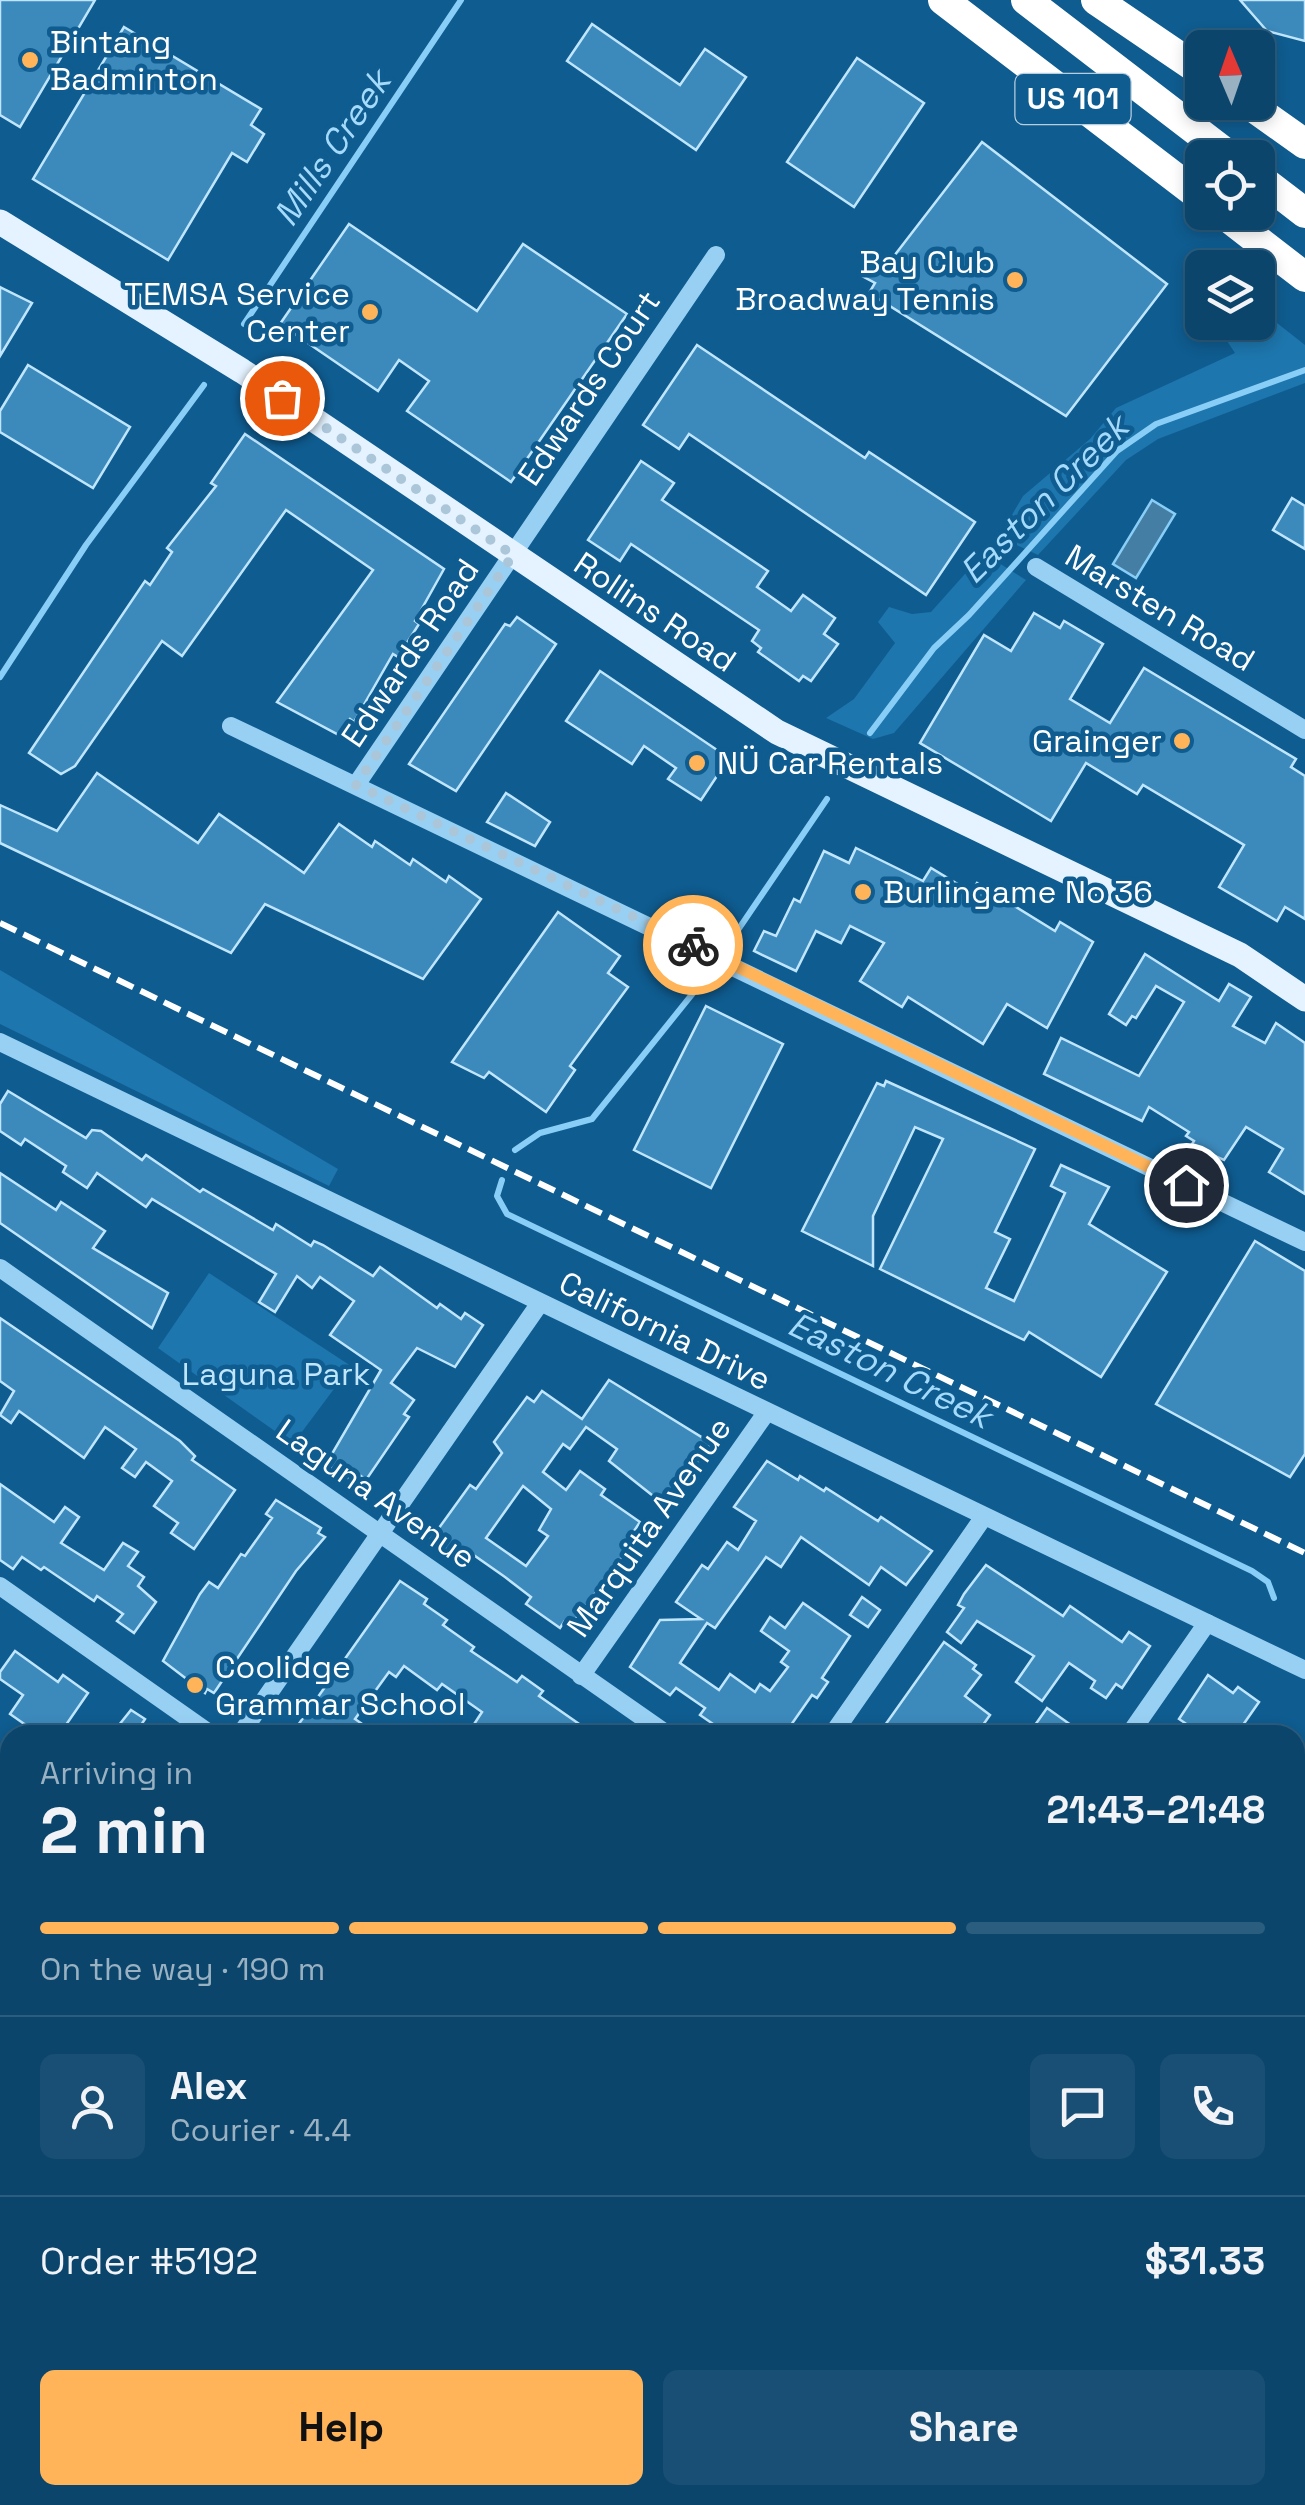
<!DOCTYPE html>
<html lang="en">
<head>
<meta charset="utf-8">
<style>
  :root { --surface:#0b456c; --page:#194f74; --text:#f1f3f6; --muted:#9ab1c2; --line:#2b5d7f; --accent:#ffb45a }
  body { margin:0; font-family:"Space Grotesk",sans-serif; background:var(--page); color:var(--text); height:100vh; display:flex; flex-direction:column; font-size:38px; white-space:nowrap }
  * { box-sizing:border-box; margin:0 }
  p { font-size:32px; color:var(--muted) }
  .icon { flex:none; width:55px; height:55px; fill:none; stroke:currentColor; stroke-width:2; stroke-linecap:round; stroke-linejoin:round }
  .map { position:relative; flex:1; overflow:hidden }
  .drawer { position:absolute; left:0px; top:1725px; width:1305px; height:780px; display:flex; flex-direction:column; background:var(--surface); border-radius:30px 30px 0 0; box-shadow:0 5px 15px #0003,0 0 0 2px var(--line) }
  .drawer>* { flex:none }
  .needle { width:65px; rotate:358deg }
  .buttons { position:absolute; left:1185px; top:30px; display:grid; gap:20px }
  .buttons a { display:grid; place-items:center; width:90px; height:90px; border-radius:15px; background:var(--surface); box-shadow:0 5px 15px #0003,0 0 0 2px var(--line); font-size:50px }
  .pin { position:absolute; display:grid; place-items:center; width:85px; height:85px; color:#fff; margin:-42px; border:5px solid #fff; border-radius:50%; box-shadow:0 2px 10px #0007 }
  .courier { position:absolute; display:grid; place-items:center; width:100px; height:100px; margin:-50px; border:8px solid #ffb45a; border-radius:50%; background:#fff; color:#222; box-shadow:0 2px 12px #0007 }
  .summary em { font-style:normal; font-weight:600 }
  .summary div { display:flex; flex-direction:column-reverse }
  .summary { display:flex; align-items:center; justify-content:space-between; height:170px; padding:0 40px }
  h1 { font-size:65px; font-weight:600; line-height:75px }
  .bar { display:grid; grid-template-columns:repeat(4,1fr); gap:15px 10px; align-content:center; height:120px; padding:0 40px }
  .bar i { height:12px; border-radius:8px; background:var(--line) }
  .bar .current { background:var(--accent) }
  .bar p { grid-column:span 4 }
  .line { display:flex; align-items:center; gap:25px; padding:0 40px; border-top:2px solid var(--line) }
  .line div { flex:1 }
  .round { display:grid; place-items:center; flex:none; width:105px; height:105px; border-radius:15px; background:var(--page) }
  .primary-button { display:flex; gap:20px; margin-top:auto; padding:20px 40px }
  .primary-button a { flex:1; height:115px; border-radius:15px; background:var(--accent); color:#111; font-size:40px; font-weight:600; line-height:115px; text-align:center }
  .primary-button a+a { background:var(--page); color:var(--text) }
  .map>svg:first-child { display:block }
  .green { fill:#1d76ad }
  .water { fill:#457ea4; stroke:#89cef7; stroke-width:2.5 }
  .lines { fill:none; stroke-linecap:round; stroke-linejoin:round }
  .stream { stroke:#89cef7; stroke-width:6 }
  .building { fill:#3c89bb; stroke:#bfe6fe; stroke-width:2.5; fill-rule:evenodd }
  .minor { stroke:#98d0f4; stroke-width:18 }
  .major { stroke:#e4f3ff; stroke-width:25 }
  .highway { stroke:#fff; stroke-width:30 }
  .rail { stroke:#fff; stroke-width:6; stroke-dasharray:18 8; stroke-linecap:butt }
  .done { stroke:#abc6d8; stroke-width:10; stroke-dasharray:0 18 }
  .route { stroke:#ffb45a; stroke-width:12 }
  .poi-dot { fill:#ffb45a; stroke:#0f5c90; stroke-width:4 }
  .labels { text-anchor:middle; stroke-width:9; stroke-linejoin:round; paint-order:stroke }
  .shield { fill:#0f5c90; stroke:#b7cede; stroke-width:2.5 }
  .shield-label { font-size:30px; font-weight:bold; fill:#fff }
  .poi-label { font-size:32px; fill:#fff; stroke:#0f5c90; text-anchor:start }
  .street-label { font-size:32px; fill:#fff; stroke:#0f5c90 }
  .park-label { font-size:32px; fill:#bfe6fe; stroke:#0f5c90 }
  .water-label { font-size:35px; font-style:italic; fill:#a4dafb; stroke:#0f5c90 }
</style>
</head>
<body>
<div class="map">
<svg width="1305" height="2505" viewBox="0 0 1305 2505">
  <rect width="100%" height="100%" fill="#0f5c90"/>
  <g class="green">
    <path d="M1258,308L1305,345V383L1158,439L1126,460L1038,555L999,537L1023,496L1090,439L1116,408L1235,353L1215,323L1258,322Z"/>
    <path d="M988,556L1026,580L894,733L873,739L826,718L854,699L895,643L878,622L889,607L912,614L931,612L980,557Z"/>
    <path d="M0,970L338,1169L329,1186L0,1024Z"/>
    <path d="M209,1273L351,1366L293,1444L158,1348Z"/>
  </g>
  <path class="water" d="M1152,500L1175,514L1136,578L1113,564Z"/>
  <g class="lines">
    <g class="stream">
      <path d="M244,324L461,0"/>
      <path d="M0,677L86,545L204,385"/>
      <path d="M870,733L934,648L969,615L1117,451L1156,424L1305,370"/>
      <path d="M515,1150L540,1133L592,1119L706,977L827,799"/>
      <path d="M502,1180L497,1196L507,1214L1252,1571L1268,1582L1274,1598"/>
    </g>
  </g>
  <g class="building">
    <path d="M0,0H95L20,127L0,115Z"/>
    <path d="M1240,0H1305V41L1267,31Z"/>
    <path d="M592,24L680,85L705,49L746,77L696,150L567,61Z"/>
    <path d="M124,27L261,109L251,125L264,134L247,162L232,153L168,260L33,179Z"/>
    <path d="M857,58L924,103L854,207L787,162Z"/>
    <path d="M982,142L1167,284L1066,416L869,293L875,283L862,276L872,259L884,269Z"/>
    <path d="M349,224L477,311L523,244L627,314L511,482L407,411L429,381L399,360L378,391L280,324Z"/>
    <path d="M0,287L32,303L0,356Z"/>
    <path d="M697,345L865,458L869,452L975,522L926,595L689,434L679,449L643,425Z"/>
    <path d="M28,365L130,427L93,488L0,432V411Z"/>
    <path d="M245,434L444,569L415,621L419,624L398,657L393,654L354,722L350,719L339,735L277,702L373,570L286,510L182,656L162,641L75,766L61,774L29,753L145,581L150,585L172,552L167,548L216,486L211,483Z"/>
    <path d="M641,461L674,483L662,500L768,571L757,587L791,611L803,595L835,618L824,634L838,644L811,681L803,676L799,681L758,652L761,648L752,641L759,630L631,544L620,561L588,540Z"/>
    <path d="M1292,498L1305,506V549L1273,530Z"/>
    <path d="M1034,613L1060,628L1064,621L1103,644L1070,699L1110,723L1144,668L1296,759L1291,767L1305,776V919L1285,907L1277,921L1219,887L1244,845L1143,785L1137,794L1086,763L1051,821L920,743L984,635L1011,651Z"/>
    <path d="M517,617L556,644L456,791L409,764L505,624L510,626Z"/>
    <path d="M600,671L729,758L701,800L668,779L676,768L644,746L632,764L566,721Z"/>
    <path d="M97,773L198,843L219,814L304,873L339,824L372,847L375,841L410,865L413,859L446,882L449,876L481,899L423,979L265,904L231,953L0,843V805L57,831Z"/>
    <path d="M506,793L550,822L535,846L487,822Z"/>
    <path d="M856,848L923,881L931,868L971,892L977,883L1055,931L1060,922L1093,942L1047,1028L1007,1004L983,1044L908,997L902,1007L860,981L884,943L850,926L841,943L816,931L796,971L754,951L764,931L776,936L794,899L800,902L824,851L849,863Z"/>
    <path d="M558,912L620,956L608,973L628,987L570,1066L575,1070L546,1112L489,1072L484,1078L452,1062Z"/>
    <path d="M1145,954L1219,1001L1229,984L1251,997L1233,1026L1265,1043L1276,1023L1305,1043V1194L1269,1172L1283,1149L1246,1127L1224,1160L1191,1146L1194,1141L1186,1136L1189,1132L1149,1107L1142,1121L1044,1074L1061,1038L1139,1076L1184,1002L1156,986L1136,1018L1132,1016L1126,1025L1109,1014Z"/>
    <path d="M706,1006L783,1044L711,1188L634,1150Z"/>
    <path d="M886,1081L1035,1149L995,1232L1010,1239L986,1288L1014,1301L1065,1193L1051,1186L1061,1165L1109,1187L1089,1224L1167,1272L1101,1377L1029,1332L1024,1340L880,1269L943,1139L915,1127L873,1216V1266L802,1231L877,1083L884,1086Z"/>
    <path d="M8,1091L86,1138L92,1130L101,1131L142,1160L146,1155L200,1192L203,1189L273,1230L276,1224L311,1246L314,1241L323,1245L373,1276L380,1267L437,1308L440,1304L461,1319L465,1313L483,1325L455,1367L417,1348L391,1383L414,1400L404,1414L409,1417L366,1480L361,1476L356,1483L326,1464L381,1370L330,1335L354,1301L320,1277L312,1288L297,1276L275,1312L259,1302L276,1274L152,1199L146,1207L97,1173L87,1188L63,1172L66,1166L25,1139L21,1145L0,1131V1104Z"/>
    <path d="M0,1173L56,1210L61,1202L105,1231L93,1248L168,1293L152,1328L0,1223Z"/>
    <path d="M1255,1241L1305,1271V1454L1290,1477L1156,1404Z"/>
    <path d="M0,1318L180,1441L195,1456L192,1460L235,1490L194,1549L171,1533L178,1523L154,1506L172,1481L146,1462L135,1477L122,1468L136,1449L105,1427L84,1458L19,1411L11,1423L0,1415L14,1391L0,1381Z"/>
    <path d="M609,1380L711,1443L670,1503L660,1496L657,1499L609,1461L617,1449L586,1427L570,1449L563,1444L543,1472L566,1490L580,1471L605,1489L601,1495L640,1522L634,1531L639,1534L591,1599L570,1626L564,1622L560,1628L526,1604L531,1597L505,1577L475,1556L469,1564L431,1539L470,1485L476,1489L502,1453L494,1442L527,1397L534,1402L542,1391L582,1419ZM523,1486L551,1509L539,1530L548,1536L526,1566L486,1538Z"/>
    <path d="M767,1461L798,1480L800,1476L824,1491L826,1488L878,1521L881,1517L932,1551L906,1585L881,1567L869,1585L801,1537L781,1567L766,1557L715,1628L707,1623L680,1663L719,1690L730,1674L755,1692L760,1684L770,1691L788,1667L781,1662L789,1651L761,1631L770,1617L785,1628L803,1603L850,1636L822,1678L828,1682L817,1698L812,1695L784,1735H729L700,1715L705,1708L676,1688L670,1695L630,1667L660,1620L701,1619L676,1602L702,1565L708,1569L727,1542L738,1550L756,1521L734,1507Z"/>
    <path d="M0,1484L54,1522L65,1507L79,1517L61,1543L104,1570L123,1543L138,1552L128,1566L144,1577L138,1586L156,1602L134,1633L117,1621L123,1614L97,1596L94,1601L44,1567L41,1570L22,1557L13,1569L0,1560Z"/>
    <path d="M276,1500L321,1528L318,1533L325,1537L296,1571L214,1693L207,1689L205,1693L163,1661L200,1594L209,1582L218,1588L241,1554L245,1556L272,1518L266,1514Z"/>
    <path d="M986,1565L1063,1616L1070,1606L1122,1642L1129,1632L1150,1646L1122,1688L1116,1684L1106,1698L1091,1688L1095,1681L1069,1663L1042,1701L1016,1682L1034,1656L977,1621L961,1643L947,1632L964,1608L958,1605L964,1594Z"/>
    <path d="M400,1581L427,1599L424,1604L447,1620L443,1625L474,1647L471,1651L517,1682L522,1676L543,1691L539,1696L595,1735H467L482,1712L442,1684L437,1690L404,1666L396,1677L389,1672L355,1719L378,1735H291Z"/>
    <path d="M862,1597L880,1610L868,1627L850,1615Z"/>
    <path d="M944,1642L976,1665L973,1669L981,1675L965,1696L990,1715L976,1735H878Z"/>
    <path d="M15,1651L58,1682L63,1675L88,1693L59,1735H40L10,1714L23,1695L0,1679V1672Z"/>
    <path d="M1208,1675L1233,1693L1238,1687L1259,1702L1236,1735H1177L1185,1723L1179,1719Z"/>
    <path d="M1047,1708L1085,1735H1028Z"/>
    <path d="M131,1710L145,1719L141,1725L157,1735H111Z"/>
  </g>
  <g class="lines">
    <g class="minor">
      <path d="M1036,567L1305,730"/>
      <path d="M231,726L1305,1242"/>
      <path d="M356,785L716,255"/>
      <path d="M0,1042L1305,1670"/>
      <path d="M0,1268L668,1735"/>
      <path d="M0,1586L212,1735"/>
      <path d="M581,1676L766,1413"/>
      <path d="M240,1735L540,1303"/>
      <path d="M832,1735L983,1518"/>
      <path d="M1129,1735L1207,1623"/>
      <path d="M0,1906L10,1913"/>
      <path d="M1295,1930L1305,1916"/>
      <path d="M0,2083L10,2068"/>
      <path d="M1295,2172L1305,2179"/>
      <path d="M1295,2490L1305,2497"/>
      <path d="M849,2495L863,2505"/>
      <path d="M288,2505L294,2495"/>
      <path d="M592,2505L599,2495"/>
    </g>
    <g class="major">
      <path d="M0,222L242,371L777,732L1240,955L1305,999"/>
      <path d="M0,2252L10,2259"/>
      <path d="M349,2495L363,2505"/>
    </g>
    <g class="highway">
      <path d="M943,0L1202,198"/>
      <path d="M1026,0L1232,158"/>
      <path d="M1096,0L1202,72"/>
      <path d="M1246,102L1305,144"/>
      <path d="M1258,177L1305,213"/>
      <path d="M1221,212L1305,277"/>
    </g>
    <path class="rail" d="M0,923L1305,1553"/>
  </g>
  <g class="lines">
    <path class="done" d="M282,398L513,555L356,785L693,945"/>
    <path class="route" d="M693,945L1186,1185"/>
  </g>
  <g class="poi-dot">
    <circle cx="30" cy="60" r="10"/>
    <circle cx="1015" cy="280" r="10"/>
    <circle cx="370" cy="312" r="10"/>
    <circle cx="1182" cy="741" r="10"/>
    <circle cx="697" cy="763" r="10"/>
    <circle cx="863" cy="892" r="10"/>
    <circle cx="195" cy="1685" r="10"/>
  </g>
  <g class="labels">
    <rect class="shield" x="1015.5" y="74" width="115" height="50" rx="8"/>
    <g class="shield-label">
      <text x="1073" y="109">US 101</text>
    </g>
    <g class="poi-label">
      <text x="50" y="53">Bintang<tspan x="50" dy="37">Badminton</tspan></text>
      <text x="995" y="273" text-anchor="end">Bay Club<tspan x="995" dy="37">Broadway Tennis</tspan></text>
      <text x="350" y="305" text-anchor="end">TEMSA Service<tspan x="350" dy="37">Center</tspan></text>
      <text x="1162" y="752" text-anchor="end">Grainger</text>
      <text x="717" y="774">NÜ Car Rentals</text>
      <text x="883" y="903">Burlingame No 36</text>
      <text x="215" y="1678">Coolidge<tspan x="215" dy="37">Grammar School</tspan></text>
    </g>
    <g class="street-label">
      <text transform="translate(589 388) rotate(-56)" y="11">Edwards Court</text>
      <text transform="translate(1160 608) rotate(31)" y="11">Marsten Road</text>
      <text transform="translate(655 612) rotate(34)" y="11">Rollins Road</text>
      <text transform="translate(410 653) rotate(-56)" y="11">Edwards Road</text>
      <text transform="translate(665 1331) rotate(26)" y="11">California Drive</text>
      <text transform="translate(376 1494) rotate(35)" y="11">Laguna Avenue</text>
      <text transform="translate(649 1527) rotate(-55)" y="11">Marquita Avenue</text>
    </g>
    <g class="park-label">
      <text x="276" y="1385">Laguna Park</text>
    </g>
    <g class="water-label">
      <text transform="translate(332 148) rotate(-56)" y="12">Mills Creek</text>
      <text transform="translate(1044 499) rotate(-45)" y="12">Easton Creek</text>
      <text transform="translate(890 1370) rotate(26)" y="12">Easton Creek</text>
    </g>
  </g>
</svg>
<div class="buttons">
<a><svg class="needle" viewBox="-14 -14 28 28"><path d="M0-13l5 13h-10z" fill="#e53935"/><path d="M0 13l5-13h-10z" fill="#9ab1c2"/></svg></a>
<a><svg class="icon" aria-label="locate" viewBox="0 0 24 24"><circle cx="12" cy="12" r="6"/><path d="M12 2v4M12 18v4M2 12h4M18 12h4"/></svg></a>
<a><svg class="icon" aria-label="layers" viewBox="0 0 24 24"><path d="M12 4l9 5-9 5-9-5zM3 14l9 5 9-5"/></svg></a>
</div>
<div class="pin" style="left:282px;top:398px;background:#ea580c"><svg class="icon" aria-label="bag" viewBox="0 0 24 24"><path d="M5 8h14l-1 12H6zM9 8a3 3 0 0 1 6 0"/></svg></div>
<div class="pin" style="left:1186px;top:1185px;background:#1f2937"><svg class="icon" aria-label="home" viewBox="0 0 24 24"><path d="M3 11l9-7 9 7M6 9v11h12V9"/></svg></div>
<div class="courier" style="left:693px;top:945px"><svg class="icon" aria-label="bike" viewBox="0 0 24 24"><circle cx="6" cy="16" r="4"/><circle cx="18" cy="16" r="4"/><path d="M6 16l4-8h5l3 8M10 8l3 8H6M13 5h3"/></svg></div>
<section class="drawer">
<div class="summary"><div><h1>2 min</h1><p>Arriving in</p></div><em>21:43–21:48</em></div>
<div class="bar"><i class="current"></i><i class="current"></i><i class="current"></i><i></i><p>On the way · 190 m</p></div>
<div class="line" style="height:180px"><a class="round"><svg class="icon" aria-label="person" viewBox="0 0 24 24"><circle cx="12" cy="8" r="4"/><path d="M4 21q1-7 8-7t8 7"/></svg></a><div><b>Alex</b><p>Courier · 4.4</p></div><a class="round"><svg class="icon" aria-label="chat" viewBox="0 0 24 24"><path d="M4 5h16v11H9l-5 4z"/></svg></a><a class="round"><svg class="icon" aria-label="phone" viewBox="0 0 24 24"><path d="M5 4h4l2 5-3 2q2 4 5 5l2-3 5 2v4C11 20 4 13 5 4z"/></svg></a></div>
<div class="line" style="height:130px"><div>Order #5192</div><b>$31.33</b></div>
<div class="primary-button"><a>Help</a><a>Share</a></div>
</section>
</div>
</body>
</html>
